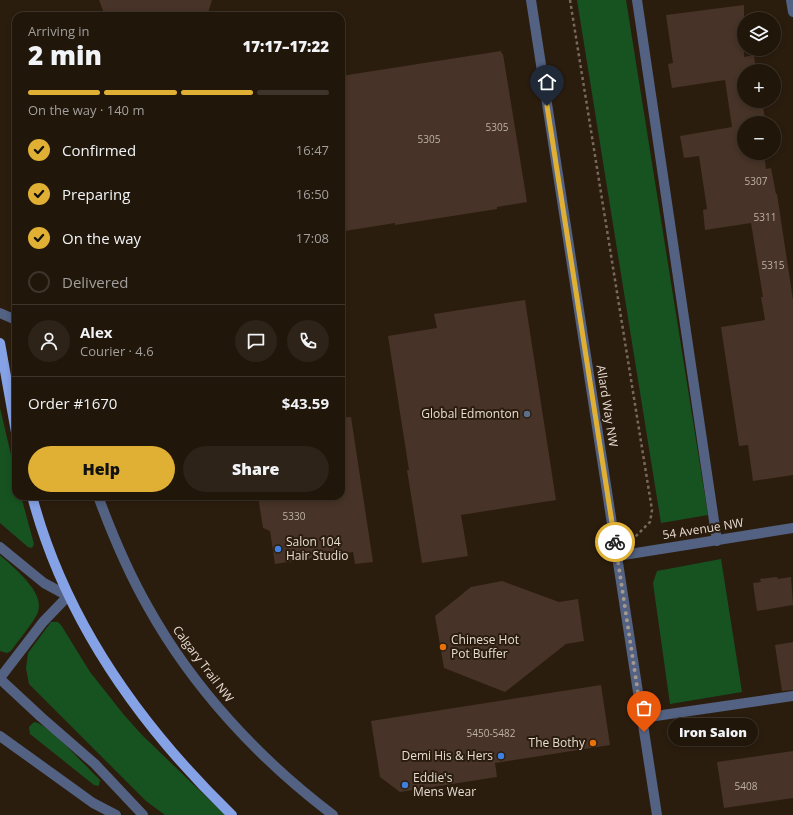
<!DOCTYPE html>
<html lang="en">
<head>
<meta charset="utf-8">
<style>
  :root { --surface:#20160a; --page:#2d2318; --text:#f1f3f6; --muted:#a29f9c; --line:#3d352b; --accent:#e0b034 }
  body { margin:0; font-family:"Open Sans",sans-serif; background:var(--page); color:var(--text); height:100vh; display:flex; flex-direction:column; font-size:15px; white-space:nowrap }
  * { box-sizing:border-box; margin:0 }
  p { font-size:13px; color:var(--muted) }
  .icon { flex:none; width:22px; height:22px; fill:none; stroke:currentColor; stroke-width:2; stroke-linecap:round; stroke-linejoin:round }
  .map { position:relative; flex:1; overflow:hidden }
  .drawer { position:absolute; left:12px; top:12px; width:333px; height:488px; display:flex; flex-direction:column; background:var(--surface); border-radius:12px; box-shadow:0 2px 6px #0003,0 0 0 1px var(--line) }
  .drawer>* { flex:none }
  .buttons { position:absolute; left:737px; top:12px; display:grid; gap:8px }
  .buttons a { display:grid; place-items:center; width:44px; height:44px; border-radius:50%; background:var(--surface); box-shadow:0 2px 6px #0003,0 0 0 1px var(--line); font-size:20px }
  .pin { position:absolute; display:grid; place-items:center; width:34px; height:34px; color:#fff; margin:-41px -17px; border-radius:50% 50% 50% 0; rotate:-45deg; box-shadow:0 0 4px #0007 }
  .pin .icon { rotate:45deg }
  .courier { position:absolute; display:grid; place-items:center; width:40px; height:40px; margin:-20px; border:3px solid #e0b034; border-radius:50%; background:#fff; color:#222; box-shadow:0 1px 5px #0007 }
  .bubble { position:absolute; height:28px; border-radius:14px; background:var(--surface); box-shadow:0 2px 6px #0003,0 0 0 1px var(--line); font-size:13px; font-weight:800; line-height:28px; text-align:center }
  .headline em { font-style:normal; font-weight:800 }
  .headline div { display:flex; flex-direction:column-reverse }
  .headline { display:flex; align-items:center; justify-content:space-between; height:68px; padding:0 16px }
  h1 { font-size:26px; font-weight:800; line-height:30px }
  .bar { display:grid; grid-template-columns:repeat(4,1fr); gap:6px 4px; align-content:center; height:48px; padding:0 16px }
  .bar i { height:5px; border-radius:3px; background:var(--line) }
  .bar .current { background:var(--accent) }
  .bar p { grid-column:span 4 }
  .line { display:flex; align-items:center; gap:10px; padding:0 16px; border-top:1px solid var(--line) }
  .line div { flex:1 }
  .round { display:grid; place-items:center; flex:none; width:42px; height:42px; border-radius:21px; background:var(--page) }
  ol { padding:0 16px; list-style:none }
  li { display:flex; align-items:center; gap:12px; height:44px }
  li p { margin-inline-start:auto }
  li .icon { padding:4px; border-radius:50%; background:var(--accent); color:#111; stroke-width:4 }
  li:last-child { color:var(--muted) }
  li i { width:22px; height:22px; border:2px solid var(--line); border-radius:50% }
  .cta { display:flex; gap:8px; margin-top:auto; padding:8px 16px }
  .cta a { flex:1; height:46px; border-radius:24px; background:var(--accent); color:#111; font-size:16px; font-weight:800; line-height:46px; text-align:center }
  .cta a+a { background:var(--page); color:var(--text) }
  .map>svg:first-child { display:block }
  .green { fill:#175321 }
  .building { fill:#473327 }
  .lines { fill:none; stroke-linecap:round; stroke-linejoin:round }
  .path { stroke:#776a5d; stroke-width:2.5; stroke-dasharray:3 3; stroke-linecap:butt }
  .minor { stroke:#536182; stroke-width:10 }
  .major { stroke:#86a2e6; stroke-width:10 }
  .done { stroke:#a5998d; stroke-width:4; stroke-dasharray:0 7.2 }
  .route { stroke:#e0b034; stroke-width:5 }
  .service-dot { fill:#5c6f8a; stroke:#2b1d0e; stroke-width:1.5 }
  .shop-dot { fill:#3f7fe0; stroke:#2b1d0e; stroke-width:1.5 }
  .food-dot { fill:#e8710a; stroke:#2b1d0e; stroke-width:1.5 }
  .labels { text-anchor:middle; stroke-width:4; stroke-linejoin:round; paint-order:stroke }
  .number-label { font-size:10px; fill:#beb2a7 }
  .street-label { font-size:12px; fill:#e6dcd2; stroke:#2b1d0e }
  .poi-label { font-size:12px; fill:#e6dcd2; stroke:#2b1d0e; text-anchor:end }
</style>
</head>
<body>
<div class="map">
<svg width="793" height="815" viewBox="0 0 793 815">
  <rect width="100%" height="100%" fill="#2b1d0e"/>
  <g class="green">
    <path d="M577,0H626L708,515L661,523Z"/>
    <path d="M0,408L16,476V496H21L34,544L32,548L28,547L0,523Z"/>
    <path d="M0,555C13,567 45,592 38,612C34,622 18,641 11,651L7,653L0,651Z"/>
    <path d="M721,559L742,692L670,704L653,583L657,571Z"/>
    <path d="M51,622H58L61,625L90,672L124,715L142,735L225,815H165L146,801L29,684L26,668L28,653Z"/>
    <path d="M34,722C48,723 88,769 100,780L99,785L98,786L94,785L30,734L29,727Z"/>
  </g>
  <g class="building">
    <path d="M99,0H212L207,16H105Z"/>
    <path d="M744,5V57L754,55L756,71H744V101L762,102L766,123H744V153H764L766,169L771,168L776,194H777L793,300V475L753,481L748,445L739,446L721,327L765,320L761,297H763L751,223L705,230L703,210L707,209L699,156L684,158L680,136L732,127L725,80L672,88L668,64L673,63L666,15Z"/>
    <path d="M501,51L502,54H503L527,202L497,207V209L395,225V223L345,231L341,205V76Z"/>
    <path d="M525,300L556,500L461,515L468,556L422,563L407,470H409L388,336L437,328L434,314Z"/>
    <path d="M351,417L373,562L355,564L353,552L275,564L270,531L263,528L258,496H341V418Z"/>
    <path d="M777,577L778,579L791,577L793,605L757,611L753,583L761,582L760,579Z"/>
    <path d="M502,581L559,602L578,599L584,641L566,644L505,692L444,668L435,616L471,587Z"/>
    <path d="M793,642V690L782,691L775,645Z"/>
    <path d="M601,685L610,745L495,763L497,777L400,792L380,777L371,721Z"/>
    <path d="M793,751V798L724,808L717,762Z"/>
  </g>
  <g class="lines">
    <path class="path" d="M570,0L652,510L650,522L635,537"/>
    <g class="minor">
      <path d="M531,0L657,815"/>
      <path d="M637,0L717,541"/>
      <path d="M791,0L793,12"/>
      <path d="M0,313L16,320"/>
      <path d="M98,496C112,534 128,572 148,607C193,688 259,759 333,815"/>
      <path d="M0,547L44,583L68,596L43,622L0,678"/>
      <path d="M617,556L793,528"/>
      <path d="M0,679L41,717L95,764L143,815"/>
      <path d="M642,718L793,696"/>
      <path d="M0,736L93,803L116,815"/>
    </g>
    <g class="major">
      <path d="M0,343L16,432"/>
      <path d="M32,496C65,621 140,726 232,815"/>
    </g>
  </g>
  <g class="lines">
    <path class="done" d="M615,542L644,732"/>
    <path class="route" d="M547,106L615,542"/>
  </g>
  <circle class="service-dot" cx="527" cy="414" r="4"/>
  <g class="shop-dot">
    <circle cx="278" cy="549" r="4"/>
    <circle cx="501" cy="756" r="4"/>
    <circle cx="405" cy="785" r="4"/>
  </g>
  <g class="food-dot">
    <circle cx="443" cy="647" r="4"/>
    <circle cx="593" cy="743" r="4"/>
  </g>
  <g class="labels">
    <g class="number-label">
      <text x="497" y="131">5305</text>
      <text x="429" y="143">5305</text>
      <text x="756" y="185">5307</text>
      <text x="765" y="221">5311</text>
      <text x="773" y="269">5315</text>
      <text x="294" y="520">5330</text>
      <text x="491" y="737">5450-5482</text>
      <text x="746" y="790">5408</text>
    </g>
    <g class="street-label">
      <text transform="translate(607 406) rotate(81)" y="4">Allard Way NW</text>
      <text transform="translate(703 529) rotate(-9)" y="4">54 Avenue NW</text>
      <text transform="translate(203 664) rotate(53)" y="4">Calgary Trail NW</text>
    </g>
    <g class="poi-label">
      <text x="519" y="418">Global Edmonton</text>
      <text x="286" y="546" text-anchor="start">Salon 104<tspan x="286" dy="14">Hair Studio</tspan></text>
      <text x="451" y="644" text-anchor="start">Chinese Hot<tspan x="451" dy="14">Pot Buffer</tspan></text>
      <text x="585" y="747">The Bothy</text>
      <text x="493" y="760">Demi His &amp; Hers</text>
      <text x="413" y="782" text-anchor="start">Eddie's<tspan x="413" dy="14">Mens Wear</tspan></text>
    </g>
  </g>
</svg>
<div class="buttons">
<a><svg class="icon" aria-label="layers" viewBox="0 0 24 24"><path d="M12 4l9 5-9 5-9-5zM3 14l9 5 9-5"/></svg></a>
<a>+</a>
<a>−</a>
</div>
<div class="pin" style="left:644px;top:732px;background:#ea580c"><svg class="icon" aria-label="bag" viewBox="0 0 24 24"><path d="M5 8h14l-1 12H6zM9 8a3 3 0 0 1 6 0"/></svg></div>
<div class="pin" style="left:547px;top:106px;background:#1f2937"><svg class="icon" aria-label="home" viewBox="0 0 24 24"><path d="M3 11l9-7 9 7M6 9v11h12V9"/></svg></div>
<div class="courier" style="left:615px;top:542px"><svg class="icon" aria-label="bike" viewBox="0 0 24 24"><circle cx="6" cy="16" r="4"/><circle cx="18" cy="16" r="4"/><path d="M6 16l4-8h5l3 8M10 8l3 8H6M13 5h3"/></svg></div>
<div class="bubble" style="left:668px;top:718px;width:90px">Iron Salon</div>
<section class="drawer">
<div class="headline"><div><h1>2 min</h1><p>Arriving in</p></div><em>17:17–17:22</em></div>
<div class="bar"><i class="current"></i><i class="current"></i><i class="current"></i><i></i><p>On the way · 140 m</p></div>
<ol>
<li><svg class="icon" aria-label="check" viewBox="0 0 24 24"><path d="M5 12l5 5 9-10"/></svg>Confirmed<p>16:47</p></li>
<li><svg class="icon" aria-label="check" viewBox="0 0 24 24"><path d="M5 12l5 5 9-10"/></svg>Preparing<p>16:50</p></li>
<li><svg class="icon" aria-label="check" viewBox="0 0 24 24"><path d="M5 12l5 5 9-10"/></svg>On the way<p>17:08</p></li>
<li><i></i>Delivered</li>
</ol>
<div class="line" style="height:72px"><a class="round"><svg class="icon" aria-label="person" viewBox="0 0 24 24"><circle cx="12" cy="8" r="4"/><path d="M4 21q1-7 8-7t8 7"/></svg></a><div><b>Alex</b><p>Courier · 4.6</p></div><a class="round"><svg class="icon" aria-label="chat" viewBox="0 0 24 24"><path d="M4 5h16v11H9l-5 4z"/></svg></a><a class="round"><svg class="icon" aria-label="phone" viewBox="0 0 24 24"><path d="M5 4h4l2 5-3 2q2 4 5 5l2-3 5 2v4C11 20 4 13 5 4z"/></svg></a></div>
<div class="line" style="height:52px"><div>Order #1670</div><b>$43.59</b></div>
<div class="cta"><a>Help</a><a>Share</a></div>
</section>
</div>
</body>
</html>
